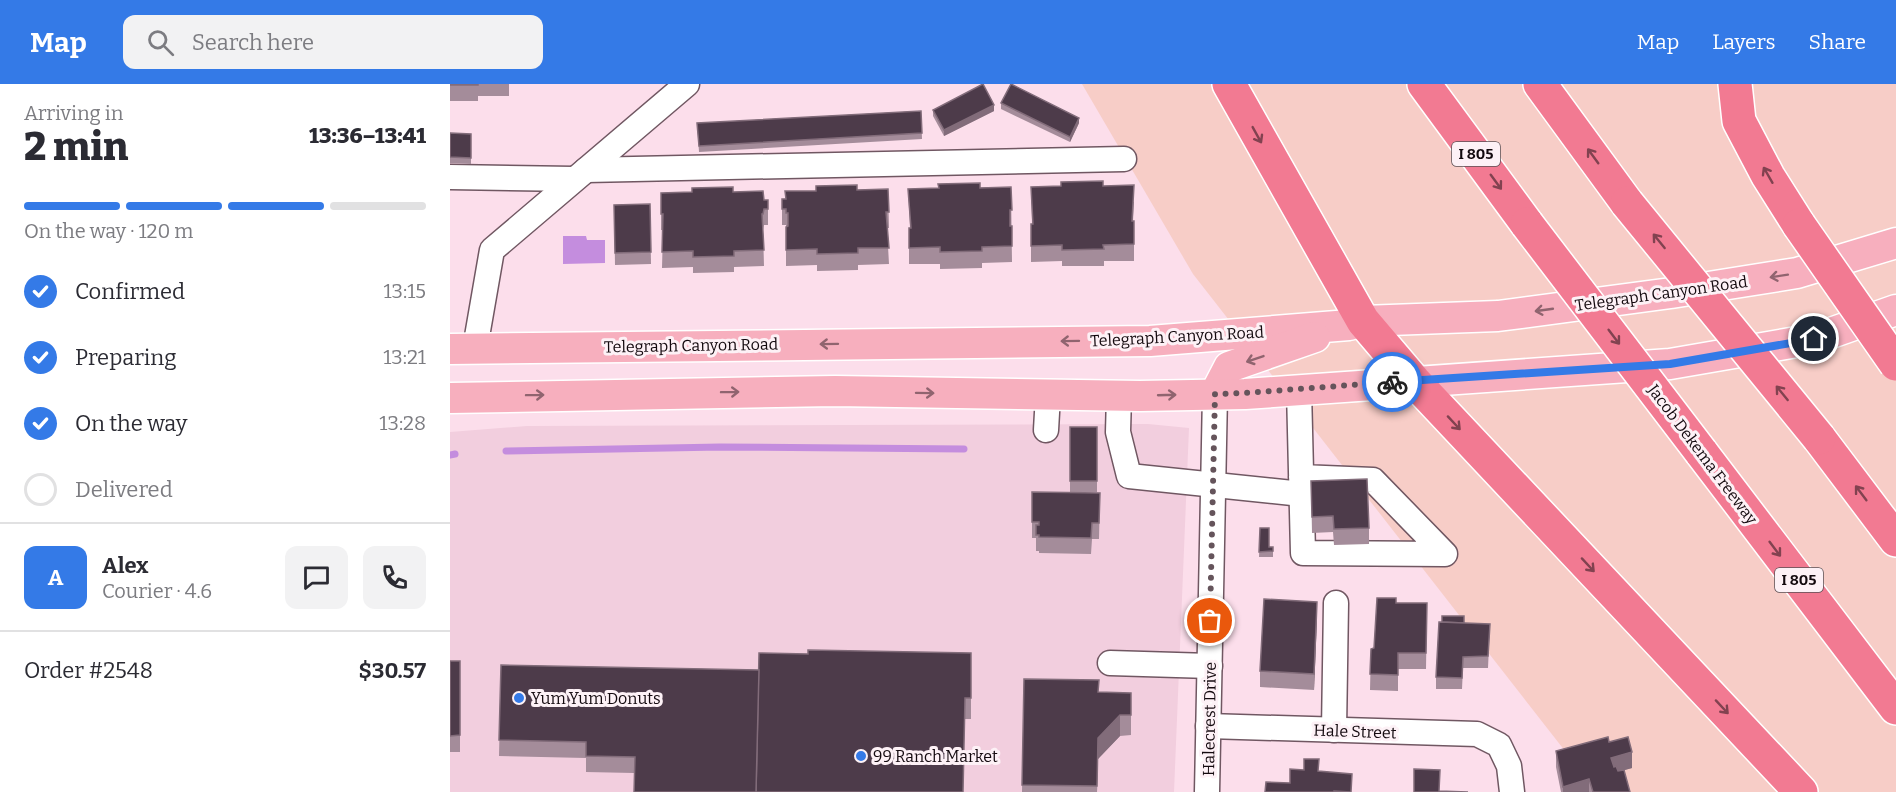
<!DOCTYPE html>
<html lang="en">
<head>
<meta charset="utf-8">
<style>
  :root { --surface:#fff; --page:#f2f2f3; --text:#2b2b33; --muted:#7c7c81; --line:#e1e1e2; --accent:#347ae7 }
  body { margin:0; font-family:Bitter,serif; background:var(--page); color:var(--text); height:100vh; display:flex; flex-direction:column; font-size:22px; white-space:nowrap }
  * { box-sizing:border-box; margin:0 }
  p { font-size:20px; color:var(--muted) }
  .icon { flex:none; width:33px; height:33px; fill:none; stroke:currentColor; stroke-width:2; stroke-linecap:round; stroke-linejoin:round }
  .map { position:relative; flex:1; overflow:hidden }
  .details { display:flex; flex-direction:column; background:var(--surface); width:450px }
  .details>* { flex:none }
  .pin { position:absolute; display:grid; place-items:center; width:51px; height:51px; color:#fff; margin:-26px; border:3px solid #fff; border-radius:50%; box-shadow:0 2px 6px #0007 }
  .courier { position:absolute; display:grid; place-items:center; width:60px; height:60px; margin:-30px; border:4px solid #347ae7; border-radius:50%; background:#fff; color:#222; box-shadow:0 2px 8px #0007 }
  .headline em { font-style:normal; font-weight:800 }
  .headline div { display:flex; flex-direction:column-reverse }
  .headline { display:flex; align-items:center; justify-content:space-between; height:102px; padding:0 24px }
  h1 { font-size:39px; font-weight:800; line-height:45px }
  .bar { display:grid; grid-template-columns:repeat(4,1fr); gap:9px 6px; align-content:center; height:72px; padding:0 24px }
  .bar i { height:8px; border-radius:4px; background:var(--line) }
  .bar .active { background:var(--accent) }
  .bar p { grid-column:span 4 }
  .line { display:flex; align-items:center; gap:15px; padding:0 24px; border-top:2px solid var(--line) }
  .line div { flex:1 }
  .round { display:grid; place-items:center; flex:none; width:63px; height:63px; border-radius:12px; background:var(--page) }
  ol { padding:0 24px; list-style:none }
  li { display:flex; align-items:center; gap:18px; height:66px }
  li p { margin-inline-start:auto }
  li .icon { padding:6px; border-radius:50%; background:var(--accent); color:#fff; stroke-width:4 }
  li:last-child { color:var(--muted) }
  li i { width:33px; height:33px; border:3px solid var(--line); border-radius:50% }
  header { display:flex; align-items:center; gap:36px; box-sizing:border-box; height:84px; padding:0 30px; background:var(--accent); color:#fff }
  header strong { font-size:28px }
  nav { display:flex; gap:33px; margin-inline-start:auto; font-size:21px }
  .search { width:420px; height:54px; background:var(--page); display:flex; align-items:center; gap:15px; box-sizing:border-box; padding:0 21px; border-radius:12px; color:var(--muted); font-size:22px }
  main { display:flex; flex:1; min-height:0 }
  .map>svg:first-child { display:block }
  .built { fill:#f2cede }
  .green { fill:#f7cdc7 }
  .water { fill:#c48dde }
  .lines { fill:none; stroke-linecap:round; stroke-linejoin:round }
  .stream { stroke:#c48dde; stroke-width:7 }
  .minor-casing { stroke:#705762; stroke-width:27 }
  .major-casing { stroke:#fff; stroke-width:33 }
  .highway-casing { stroke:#fff; stroke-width:36 }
  .minor { stroke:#fff; stroke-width:24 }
  .major { stroke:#f7afbe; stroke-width:30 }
  .highway { stroke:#f27a92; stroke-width:33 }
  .highway-bridge-casing { stroke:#fff; stroke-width:36; stroke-linecap:butt }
  .highway-bridge { stroke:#f27a92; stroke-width:33 }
  .wall { fill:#a48c9a }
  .shaded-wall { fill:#826c7a }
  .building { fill:#4d3b4a; stroke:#826c7a; stroke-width:1.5 }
  .oneway { stroke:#824250 }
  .oneway2 { stroke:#90646f }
  .done { stroke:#65545b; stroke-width:6; stroke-dasharray:0 10.8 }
  .route { stroke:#347ae7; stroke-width:8 }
  .poi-dot { fill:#347ae7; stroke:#fdf1f6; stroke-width:2 }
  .labels { text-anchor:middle; stroke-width:6; stroke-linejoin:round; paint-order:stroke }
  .shield { fill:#fdf1f6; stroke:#594f54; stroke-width:1.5 }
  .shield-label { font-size:15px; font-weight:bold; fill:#13090e }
  .street-label { font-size:16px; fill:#13090e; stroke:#fdf1f6 }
  .poi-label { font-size:16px; fill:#13090e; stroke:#fdf1f6; text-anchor:start }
</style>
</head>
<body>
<header>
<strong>Map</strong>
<div class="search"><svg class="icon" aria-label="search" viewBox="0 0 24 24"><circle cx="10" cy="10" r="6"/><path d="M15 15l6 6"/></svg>Search here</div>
<nav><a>Map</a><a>Layers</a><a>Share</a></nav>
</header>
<main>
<section class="details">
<div class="headline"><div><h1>2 min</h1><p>Arriving in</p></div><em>13:36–13:41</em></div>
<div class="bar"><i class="active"></i><i class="active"></i><i class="active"></i><i></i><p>On the way · 120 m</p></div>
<ol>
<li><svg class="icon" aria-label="check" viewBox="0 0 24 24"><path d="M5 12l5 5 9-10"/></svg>Confirmed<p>13:15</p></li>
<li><svg class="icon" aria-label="check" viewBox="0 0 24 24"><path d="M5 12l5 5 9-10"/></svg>Preparing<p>13:21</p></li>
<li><svg class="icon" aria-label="check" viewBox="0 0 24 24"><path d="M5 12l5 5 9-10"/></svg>On the way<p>13:28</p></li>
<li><i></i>Delivered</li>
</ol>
<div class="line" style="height:108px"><b class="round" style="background:var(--accent);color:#fff">A</b><div><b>Alex</b><p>Courier · 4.6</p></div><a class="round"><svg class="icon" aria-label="chat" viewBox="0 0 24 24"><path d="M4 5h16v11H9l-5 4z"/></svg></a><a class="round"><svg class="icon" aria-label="phone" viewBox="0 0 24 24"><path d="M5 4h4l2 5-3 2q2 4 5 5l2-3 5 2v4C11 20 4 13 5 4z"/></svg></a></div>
<div class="line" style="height:78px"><div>Order #2548</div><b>$30.57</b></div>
</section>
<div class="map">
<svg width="1446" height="708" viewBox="0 0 1446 708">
  <rect width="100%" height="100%" fill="#fcdeeb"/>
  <path class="built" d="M698,340L739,344L724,708H0V348L77,342Z"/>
  <path class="green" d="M632,0H1446V708H1147L743,190Z"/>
  <path class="water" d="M113,152H136L137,156H155V179L113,180Z"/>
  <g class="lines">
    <g class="stream">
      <path d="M56,367L270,363L514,365"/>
      <path d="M0,371L5,370"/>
    </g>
    <g class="minor-casing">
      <g id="minor">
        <path d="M136,86L674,75"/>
        <path d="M0,93L124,95"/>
        <path d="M25,264L42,166L237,0"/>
        <path d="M849,306L853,469L995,470L923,396L851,393"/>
        <path d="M669,312L668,348L679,392L852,410"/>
        <path d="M596,346L598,311"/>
        <path d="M660,579L760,582"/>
        <path d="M758,642L1027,650L1049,661L1059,682L1062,708"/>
        <path d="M884,646L886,519"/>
        <path d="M757,708L765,310"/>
      </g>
    </g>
    <g class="major-casing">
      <g id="major">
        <path d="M0,265L700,257L899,241L913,237L1048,232L1221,209L1347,189L1446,159"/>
        <path d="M765,310L779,283L865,253"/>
        <path d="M0,314L385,307L690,312L795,310L1220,280L1364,255L1446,226"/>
      </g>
    </g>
    <g class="highway-casing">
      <g id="highway">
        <path d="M779,0L913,237L964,297L1351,708"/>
        <path d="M974,0L1077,140"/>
        <path d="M1090,0L1177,119"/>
        <path d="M1285,0L1289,37L1318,92L1349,141"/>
        <path d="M1369,354L1446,456"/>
        <path d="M1251,368L1446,624"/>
      </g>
    </g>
    <use href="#minor" class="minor"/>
    <use href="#major" class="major"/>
    <use href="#highway" class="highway"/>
    <g class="highway-bridge-casing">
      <g id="highway-bridge">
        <path d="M1177,119L1369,354"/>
        <path d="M1077,140L1251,368"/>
        <path d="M1349,141L1446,280"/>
      </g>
    </g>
    <use href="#highway-bridge" class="highway-bridge"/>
  </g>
  <g class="wall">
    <path d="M0,0H59V12H28V17H0Z"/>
    <path d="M551,19L629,39L620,58L551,25Z"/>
    <path d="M483,26L544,27L494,52L483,32Z"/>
    <path d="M471,27L472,55L249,68L247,39Z"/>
    <path d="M0,49L21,50V80L0,79Z"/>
    <path d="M653,102L684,118L683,137H684V177H654V182H612V177L581,178V140H582L581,103Z"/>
    <path d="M561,103L562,178L532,179V184L490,185V180H459V144H460L458,105Z"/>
    <path d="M438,105L439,144H437L439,180L408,181V186L367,187V181L336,182V141H332V115L407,106Z"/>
    <path d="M283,108L314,116H318V141H314L313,146L314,182L284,183V188L243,189V183L212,184L213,146H211V109Z"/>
    <path d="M200,120L201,180L165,181L164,121Z"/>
    <rect x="620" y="343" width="27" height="65"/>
    <path d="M861,397L919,444V460L884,461L883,448L862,449Z"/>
    <path d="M582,408L650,409L649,455H642L641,470L589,469V467H586V454H582Z"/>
    <path d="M810,444L819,463H823V473H809Z"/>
    <path d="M946,519H977L976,585H948V607L920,606L921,565L924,564Z"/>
    <path d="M867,534L864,606L810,603V587Z"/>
    <path d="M1014,539L1040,540L1038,584H1013L1012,605H986V593Z"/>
    <path d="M521,569V635H515L184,689L136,688V674L49,672L51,581L309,586L358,570Z"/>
    <rect x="0" y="577" width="10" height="91"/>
    <path d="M574,595L649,608L681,609V651L670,652L648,675L647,708H572Z"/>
    <path d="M1159,658L1182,684L1174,686L1180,708H1111L1106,683V667Z"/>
  </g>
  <g class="shaded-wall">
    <path d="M544,21V27L494,52V46Z"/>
    <path d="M629,34V39L620,58V53Z"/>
    <path d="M867,518V534L864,606V590Z"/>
    <path d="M670,631V652L648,675L647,708L648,654Z"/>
    <path d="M1182,668V684L1161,690V674Z"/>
    <path d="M1139,695V708H1113V703Z"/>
  </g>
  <g class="building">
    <rect x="0" y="0" width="28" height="1"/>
    <path d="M533,0L544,21L494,46L483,26Z"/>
    <path d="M561,0L629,34L620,53L551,19Z"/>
    <path d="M471,27L472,49L249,62L247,39Z"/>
    <path d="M0,49L21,50V74L0,73Z"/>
    <path d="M653,97V102L684,101L682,137H684V160L653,161L654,165L612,166V161L581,162V140H583L581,103L611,102V98Z"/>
    <path d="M530,99V104L561,103L562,126H560V142H562V162L532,163V167L490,168V163L459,164V144H461L458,105L489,104L488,100Z"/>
    <path d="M407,101V106L438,105L439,128H436L439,164H408V169L367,170V165L336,166V143L338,142V129H336V125H332V115H336L335,107H366V102Z"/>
    <path d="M283,103V108L313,107L314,116H318V125H314L313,130H312L314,166L284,167V172L243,173V167L212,168L213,130H211V109L242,108V104Z"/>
    <path d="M200,120L201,168L165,169L164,121Z"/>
    <rect x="620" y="343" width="27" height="54"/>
    <path d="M917,395L919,444L884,445L883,432L862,433L861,397Z"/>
    <path d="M582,408L650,409L649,439H642L641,454L589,453V451H586V441H589V438H582Z"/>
    <path d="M810,444H819V463H823V467L809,468Z"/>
    <path d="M927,514H946V519H977L976,569H948V591L920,590L921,565L924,564Z"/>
    <path d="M814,515L867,518L864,590L810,587Z"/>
    <path d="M992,532H1014V539L992,538Z"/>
    <path d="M989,538L1040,540L1038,572L1013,573L1012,594L986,593Z"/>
    <path d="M358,566L521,569V614H515L513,708H306L309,569L358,570Z"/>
    <path d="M0,577H10V651L0,652Z"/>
    <path d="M51,581L309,586L306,708H184L185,673L136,672V658L49,656Z"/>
    <path d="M574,595L649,596L648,608L681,609V631H670L648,654L647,702L572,701Z"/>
    <path d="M1158,653L1159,658L1178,653L1182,668L1161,674L1164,683L1166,682L1168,687L1174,686L1180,708H1143L1139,695L1113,703L1106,667Z"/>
    <path d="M854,675H869L868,687L902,690L901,708L884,707V708H815L816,698L840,699V685L854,686Z"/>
    <path d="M964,685L990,686L989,707L1018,708H964Z"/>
  </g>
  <defs><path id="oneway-shaft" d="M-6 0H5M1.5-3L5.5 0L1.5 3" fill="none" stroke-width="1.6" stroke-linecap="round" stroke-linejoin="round" transform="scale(1.5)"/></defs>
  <g class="oneway">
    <use href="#oneway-shaft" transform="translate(807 51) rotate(61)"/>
    <use href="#oneway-shaft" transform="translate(1143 72) rotate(-126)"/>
    <use href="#oneway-shaft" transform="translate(1318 91) rotate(-120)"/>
    <use href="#oneway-shaft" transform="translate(1046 98) rotate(54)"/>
    <use href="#oneway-shaft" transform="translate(1209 157) rotate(-129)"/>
    <use href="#oneway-shaft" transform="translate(1164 253) rotate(53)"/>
    <use href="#oneway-shaft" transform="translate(1332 309) rotate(-129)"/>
    <use href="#oneway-shaft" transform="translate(1004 339) rotate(47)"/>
    <use href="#oneway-shaft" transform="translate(1411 409) rotate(-127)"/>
    <use href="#oneway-shaft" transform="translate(1325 465) rotate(53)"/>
    <use href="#oneway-shaft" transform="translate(1138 481) rotate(47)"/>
    <use href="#oneway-shaft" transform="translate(1272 623) rotate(47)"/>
  </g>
  <g class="oneway2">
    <use href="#oneway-shaft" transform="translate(1329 192) rotate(171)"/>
    <use href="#oneway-shaft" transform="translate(1094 226) rotate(172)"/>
    <use href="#oneway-shaft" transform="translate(620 257) rotate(179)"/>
    <use href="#oneway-shaft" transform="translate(379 260) rotate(179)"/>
    <use href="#oneway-shaft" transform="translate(805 275) rotate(161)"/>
    <use href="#oneway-shaft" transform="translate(280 308) rotate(-1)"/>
    <use href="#oneway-shaft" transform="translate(475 309) rotate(1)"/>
    <use href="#oneway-shaft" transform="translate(85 311) rotate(-1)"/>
    <use href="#oneway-shaft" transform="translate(717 311) rotate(-2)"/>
  </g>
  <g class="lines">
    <path class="done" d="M760,537L765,310L795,309L942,298"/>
    <path class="route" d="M942,298L1220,280L1364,255"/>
  </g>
  <g class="poi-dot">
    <circle cx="69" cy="614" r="6"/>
    <circle cx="411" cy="672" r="6"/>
  </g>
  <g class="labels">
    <g class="shield">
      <rect x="1002" y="58" width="48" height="24" rx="4.5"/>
      <rect x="1325" y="484" width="48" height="24" rx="4.5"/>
    </g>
    <g class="shield-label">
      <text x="1026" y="75">I 805</text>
      <text x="1349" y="501">I 805</text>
    </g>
    <g class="street-label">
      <text transform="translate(1211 209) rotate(-8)" y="6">Telegraph Canyon Road</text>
      <text transform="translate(727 252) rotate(-3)" y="6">Telegraph Canyon Road</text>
      <text transform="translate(241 261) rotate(-1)" y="6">Telegraph Canyon Road</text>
      <text transform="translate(1253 370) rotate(53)" y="6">Jacob Dekema Freeway</text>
      <text transform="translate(759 635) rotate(-89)" y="6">Halecrest Drive</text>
      <text transform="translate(905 647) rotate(2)" y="6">Hale Street</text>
    </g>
    <g class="poi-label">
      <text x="81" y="620">Yum Yum Donuts</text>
      <text x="423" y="678">99 Ranch Market</text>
    </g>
  </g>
</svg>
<div class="pin" style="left:760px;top:537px;background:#ea580c"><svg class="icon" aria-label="bag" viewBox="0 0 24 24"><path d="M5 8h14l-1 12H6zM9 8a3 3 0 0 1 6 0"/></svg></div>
<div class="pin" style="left:1364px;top:255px;background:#1f2937"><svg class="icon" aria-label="home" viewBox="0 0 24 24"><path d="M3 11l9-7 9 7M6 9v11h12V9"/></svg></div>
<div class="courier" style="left:942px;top:298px"><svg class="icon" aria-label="bike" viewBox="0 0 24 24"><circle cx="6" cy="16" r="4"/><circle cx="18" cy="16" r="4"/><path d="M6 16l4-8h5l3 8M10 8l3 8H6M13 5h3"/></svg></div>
</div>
</main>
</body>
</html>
